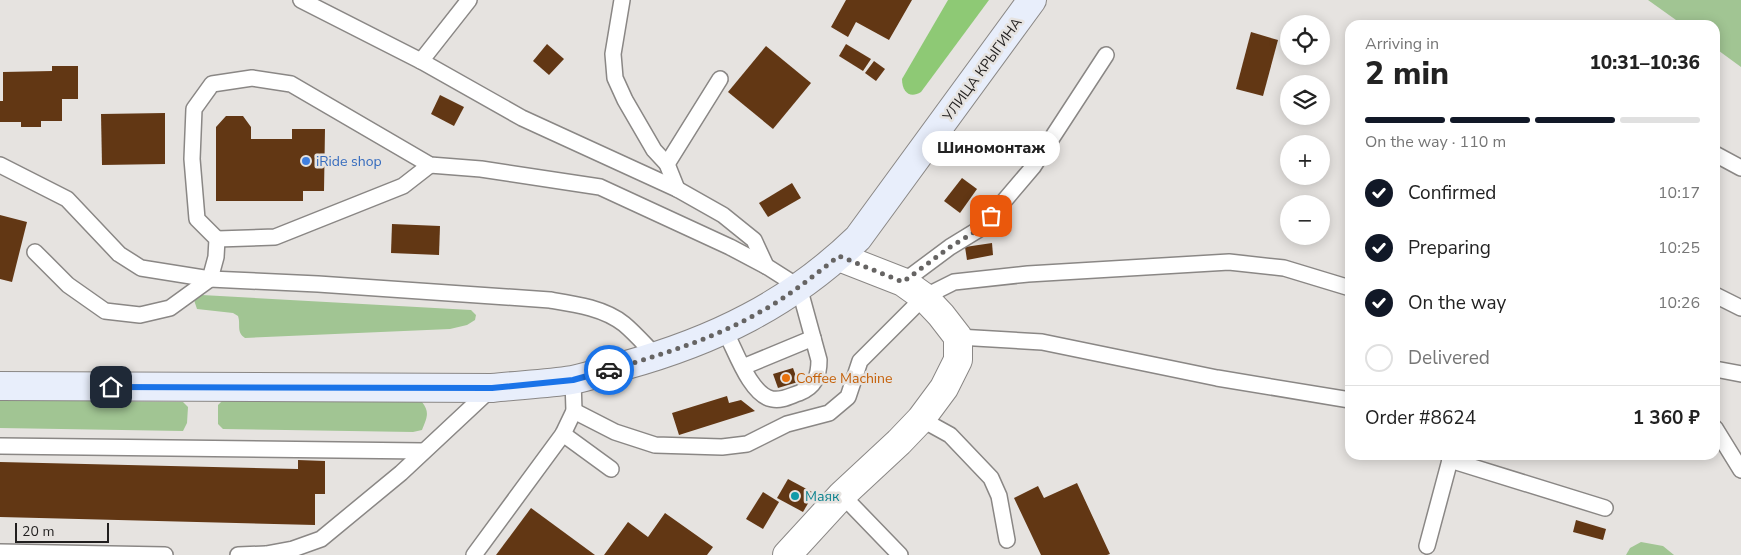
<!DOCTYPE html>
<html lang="en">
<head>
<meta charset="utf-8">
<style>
  :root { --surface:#fff; --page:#f6f6f6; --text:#222; --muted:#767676; --line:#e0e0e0; --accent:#111827 }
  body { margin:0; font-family:"Nunito Sans",sans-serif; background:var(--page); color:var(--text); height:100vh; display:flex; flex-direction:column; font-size:19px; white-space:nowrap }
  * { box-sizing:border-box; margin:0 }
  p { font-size:16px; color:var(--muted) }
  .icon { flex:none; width:28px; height:28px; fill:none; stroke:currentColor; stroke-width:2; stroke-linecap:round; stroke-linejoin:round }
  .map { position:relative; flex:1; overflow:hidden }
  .side { position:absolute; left:1345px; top:20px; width:375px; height:440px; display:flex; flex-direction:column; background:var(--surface); border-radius:15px; box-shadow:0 2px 12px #0003 }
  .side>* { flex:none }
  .tools { position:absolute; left:1280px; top:15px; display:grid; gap:10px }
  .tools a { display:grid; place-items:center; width:50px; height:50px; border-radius:50%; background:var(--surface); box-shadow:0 2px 12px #0003; font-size:25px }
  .scale { position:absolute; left:15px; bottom:12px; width:94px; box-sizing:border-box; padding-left:5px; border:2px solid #211f1f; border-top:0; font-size:14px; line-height:18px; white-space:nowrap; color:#211f1f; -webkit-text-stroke:4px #e6e3e0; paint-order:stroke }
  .pin { position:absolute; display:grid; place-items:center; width:42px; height:42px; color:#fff; margin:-21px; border-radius:10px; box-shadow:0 2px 8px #0006 }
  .courier { position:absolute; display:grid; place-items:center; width:50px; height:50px; margin:-25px; border:4px solid #1a73e8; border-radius:50%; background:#fff; color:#222; box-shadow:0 1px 6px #0007 }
  .bubble { position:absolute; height:35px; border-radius:18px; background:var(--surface); box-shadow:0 2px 12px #0003; font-size:16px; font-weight:800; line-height:35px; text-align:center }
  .summary em { font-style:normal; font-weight:800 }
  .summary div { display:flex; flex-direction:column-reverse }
  .summary { display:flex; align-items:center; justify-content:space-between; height:85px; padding:0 20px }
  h1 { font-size:32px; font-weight:800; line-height:38px }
  .bar { display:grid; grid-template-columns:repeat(4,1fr); gap:8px 5px; align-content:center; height:60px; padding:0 20px }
  .bar i { height:6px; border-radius:4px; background:var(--line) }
  .bar .active { background:var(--accent) }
  .bar p { grid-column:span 4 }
  .line { display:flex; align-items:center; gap:12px; padding:0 20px; border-top:1px solid var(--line) }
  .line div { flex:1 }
  ol { padding:0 20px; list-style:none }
  li { display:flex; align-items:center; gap:15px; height:55px }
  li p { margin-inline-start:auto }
  li .icon { padding:5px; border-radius:50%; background:var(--accent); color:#fff; stroke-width:4 }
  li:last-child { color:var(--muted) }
  li i { width:28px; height:28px; border:2px solid var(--line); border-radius:50% }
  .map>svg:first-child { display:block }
  .green { fill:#a1c593 }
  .forest { fill:#8ec975 }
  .building { fill:#623714 }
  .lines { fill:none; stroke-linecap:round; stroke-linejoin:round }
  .lane-casing { stroke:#8a8785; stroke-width:18 }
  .street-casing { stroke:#8a8785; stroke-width:30 }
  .secondary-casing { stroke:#8a8785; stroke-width:30 }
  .lane { stroke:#fff; stroke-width:15 }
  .street { stroke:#fff; stroke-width:28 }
  .secondary { stroke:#e8eefb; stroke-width:28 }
  .done { stroke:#666463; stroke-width:5; stroke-dasharray:0 9 }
  .route { stroke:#1a73e8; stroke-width:6 }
  .shop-dot { fill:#3f7fe0; stroke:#e6e3e0; stroke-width:2 }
  .food-dot { fill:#e8710a; stroke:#e6e3e0; stroke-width:2 }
  .culture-dot { fill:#0f9aa8; stroke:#e6e3e0; stroke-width:2 }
  .labels { text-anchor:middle; stroke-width:5; stroke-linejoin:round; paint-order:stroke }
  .street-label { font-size:14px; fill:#211f1f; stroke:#e6e3e0 }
  .shop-label { font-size:14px; fill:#366cbe; stroke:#e6e3e0; text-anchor:start }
  .food-label { font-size:14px; fill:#c56008; stroke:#e6e3e0; text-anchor:start }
  .culture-label { font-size:14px; fill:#0d838f; stroke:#e6e3e0; text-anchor:start }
</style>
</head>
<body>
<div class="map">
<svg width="1741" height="555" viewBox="0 0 1741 555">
  <rect width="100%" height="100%" fill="#e6e3e0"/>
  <g class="green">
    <path d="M1648,0H1741V67L1715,48V25H1683Z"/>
    <path d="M202,295L471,310L476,315L475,320L467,325L450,329L245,338C236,332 241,325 238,316L233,313L197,309L194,300Z"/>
    <path d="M0,400L183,402L188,407L187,423L183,431L0,428Z"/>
    <path d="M223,400L422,402C430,412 427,418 422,430L413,432L223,429L218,424V405Z"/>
    <path d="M1641,542L1663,546L1674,555H1626L1630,548Z"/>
  </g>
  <path class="forest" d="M948,0H989L921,92C910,99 902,92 902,79Z"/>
  <g class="building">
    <path d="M846,0H912L889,40L856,22L848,37L831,27Z"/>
    <path d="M1251,32L1278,40L1263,96L1236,89Z"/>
    <path d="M547,44L564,59L549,75L533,61Z"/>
    <path d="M846,44L871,59L863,71L839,56Z"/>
    <path d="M766,46L811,83L773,129L728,92Z"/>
    <path d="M874,61L885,69L876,81L865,73Z"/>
    <path d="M52,66H78V99H62V121H41V127H21V122H0V101H3V72L52,71Z"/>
    <path d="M440,95L464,107L454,126L431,114Z"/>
    <path d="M165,113V164L102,165L101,114Z"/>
    <path d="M226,116H243L251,127V139H292V129H325L324,191H303V201H216V127Z"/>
    <path d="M962,178L977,189L960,213L944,201Z"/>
    <path d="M792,183L801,198L768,217L759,203Z"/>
    <path d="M0,215L27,222L12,282L0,279Z"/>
    <path d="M392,224L440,226L439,255L391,253Z"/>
    <path d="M992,243L993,255L967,260L965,247Z"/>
    <path d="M793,368L798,382L778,388L773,374Z"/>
    <path d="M727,396L729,403L741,400L755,411L679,435L672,413Z"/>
    <path d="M298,460L325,461V494H315V525L0,517V462L298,469Z"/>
    <path d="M788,479L814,493L803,512L777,498Z"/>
    <path d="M1077,483L1110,554L1107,555H1041L1014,498L1038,486L1044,498Z"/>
    <path d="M763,492L779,502L763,529L746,519Z"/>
    <path d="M531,508L595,555H496Z"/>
    <path d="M665,513L713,547L707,555H604L628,522L648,537Z"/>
    <path d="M1576,520L1606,529L1603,540L1573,532Z"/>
  </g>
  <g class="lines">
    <g class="lane-casing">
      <g id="lane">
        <path d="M301,0L421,61L522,118L677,189L723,215L754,240L766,266L799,287L819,360C819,376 815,387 799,393C790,396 782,401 772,399C750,395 735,349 725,331"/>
        <path d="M622,0L613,54L615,78L625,100L654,150L667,164L677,189"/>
        <path d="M421,61L469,0"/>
        <path d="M1715,154L1741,168"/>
        <path d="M667,164L720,79"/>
        <path d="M0,165L67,199L119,254L141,268L210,279L318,284L550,300C575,304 604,308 624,324C636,334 646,346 657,357"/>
        <path d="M217,239L275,237L403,186L430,165"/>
        <path d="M35,252L68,285L105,311L140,315L170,308L210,279L216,257L217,239L197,219L192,159L194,109L212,84L252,78L291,84L430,165L481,169L600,187L730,247L766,266"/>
        <path d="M903,282L950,247L981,228L1033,167L1106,55"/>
        <path d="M1715,295L1741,308"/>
        <path d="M958,337L1042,342L1217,378L1350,400"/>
        <path d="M743,367L813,338"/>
        <path d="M1715,369L1741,374"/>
        <path d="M574,411L615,432L655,445L722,447L747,444L787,424L829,413L848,397L860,361L924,297L954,282L1028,274L1229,262L1284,268L1350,288"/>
        <path d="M921,419L950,435L991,478L999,496L1007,540"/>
        <path d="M1715,428L1741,470"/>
        <path d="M563,434L611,469"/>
        <path d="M0,446L423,451"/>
        <path d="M1450,460L1605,508"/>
        <path d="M842,495L900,555"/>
        <path d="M1427,546L1450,460L1448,455"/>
        <path d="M0,552L165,555"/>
        <path d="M238,555L266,554L293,549L321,539L401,473L492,388"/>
        <path d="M474,555L563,434L574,411L573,380"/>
      </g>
    </g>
    <g class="street-casing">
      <path id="street" d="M787,555L842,495L899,442L921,419L944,388L958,360V337L941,315L924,297L903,282L839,257"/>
    </g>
    <g class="secondary-casing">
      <path id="secondary" d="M0,386L492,388C519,385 546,384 572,380C589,377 607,370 623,366C714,341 790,304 858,238L1032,0"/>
    </g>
    <use href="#lane" class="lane"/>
    <use href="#street" class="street"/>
    <use href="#secondary" class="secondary"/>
  </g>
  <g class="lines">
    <path class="done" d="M609,370C661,355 713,339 760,312C788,297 813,276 839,256L903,282L950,247L981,228L991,216"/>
    <path class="route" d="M111,387L492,388L573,380L609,370"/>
  </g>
  <circle class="shop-dot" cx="306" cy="161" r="5"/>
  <circle class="food-dot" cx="786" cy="378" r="5"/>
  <circle class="culture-dot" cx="795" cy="496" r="5"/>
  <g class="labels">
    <g class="street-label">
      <text transform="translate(982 69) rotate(-54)" y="5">УЛИЦА КРЫГИНА</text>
    </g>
    <g class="shop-label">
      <text x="316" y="166">iRide shop</text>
    </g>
    <g class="food-label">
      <text x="796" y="383">Coffee Machine</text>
    </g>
    <g class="culture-label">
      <text x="805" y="501">Маяк</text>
    </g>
  </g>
</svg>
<div class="tools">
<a><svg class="icon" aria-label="locate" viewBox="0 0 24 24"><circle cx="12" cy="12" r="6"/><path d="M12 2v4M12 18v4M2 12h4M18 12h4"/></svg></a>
<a><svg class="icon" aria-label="layers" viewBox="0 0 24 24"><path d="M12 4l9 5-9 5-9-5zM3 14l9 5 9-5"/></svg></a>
<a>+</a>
<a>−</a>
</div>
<div class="scale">20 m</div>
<div class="pin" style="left:991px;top:216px;background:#ea580c"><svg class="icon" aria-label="bag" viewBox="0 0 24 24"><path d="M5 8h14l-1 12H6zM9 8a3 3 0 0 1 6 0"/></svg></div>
<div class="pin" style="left:111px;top:387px;background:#1f2937"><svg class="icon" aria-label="home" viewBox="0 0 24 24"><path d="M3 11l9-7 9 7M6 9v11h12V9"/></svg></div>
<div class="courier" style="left:609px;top:370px"><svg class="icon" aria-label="car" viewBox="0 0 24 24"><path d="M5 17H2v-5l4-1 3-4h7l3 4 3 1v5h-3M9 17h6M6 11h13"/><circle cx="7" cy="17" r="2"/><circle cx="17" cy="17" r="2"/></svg></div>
<div class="bubble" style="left:922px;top:131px;width:138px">Шиномонтаж</div>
<section class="side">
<div class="summary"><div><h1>2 min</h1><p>Arriving in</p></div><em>10:31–10:36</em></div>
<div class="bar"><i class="active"></i><i class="active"></i><i class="active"></i><i></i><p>On the way · 110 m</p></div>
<ol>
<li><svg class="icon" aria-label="check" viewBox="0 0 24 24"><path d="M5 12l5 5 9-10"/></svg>Confirmed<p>10:17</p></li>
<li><svg class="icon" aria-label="check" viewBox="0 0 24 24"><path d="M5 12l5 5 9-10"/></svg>Preparing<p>10:25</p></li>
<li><svg class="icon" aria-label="check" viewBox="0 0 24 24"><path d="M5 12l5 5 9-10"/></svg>On the way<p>10:26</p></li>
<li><i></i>Delivered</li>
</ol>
<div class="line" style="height:65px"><div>Order #8624</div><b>1 360 ₽</b></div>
</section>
</div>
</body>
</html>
